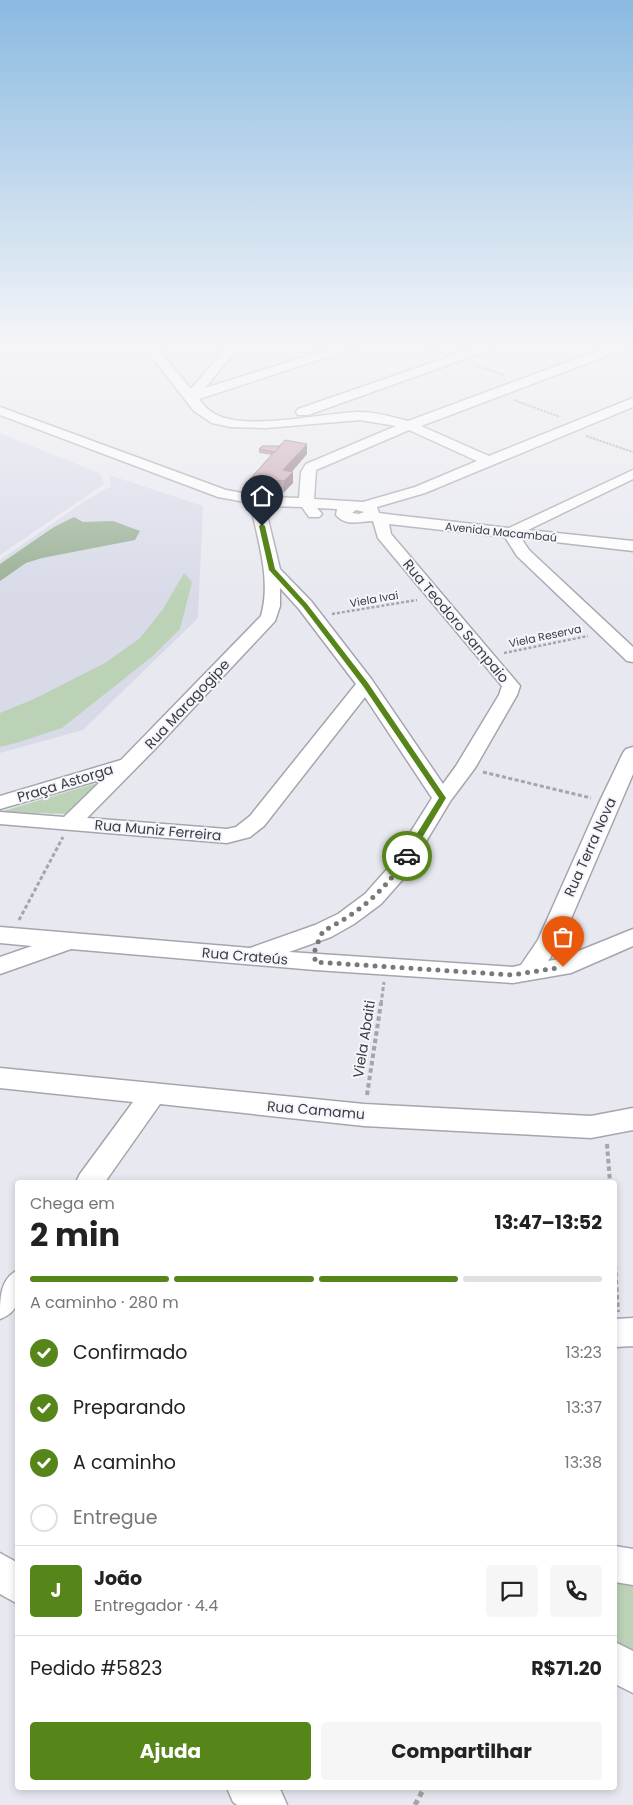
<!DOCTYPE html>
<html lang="pt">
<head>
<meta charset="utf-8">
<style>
  :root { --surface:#fff; --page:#f6f6f6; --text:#222; --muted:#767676; --line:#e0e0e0; --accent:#56861a }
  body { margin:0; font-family:Poppins,sans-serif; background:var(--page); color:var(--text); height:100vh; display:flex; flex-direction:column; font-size:19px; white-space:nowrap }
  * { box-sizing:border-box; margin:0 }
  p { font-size:16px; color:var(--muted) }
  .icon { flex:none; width:28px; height:28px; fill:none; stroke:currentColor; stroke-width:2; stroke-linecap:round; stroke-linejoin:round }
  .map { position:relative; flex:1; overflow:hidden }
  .details { position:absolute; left:15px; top:1180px; width:602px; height:610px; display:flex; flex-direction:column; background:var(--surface); border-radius:5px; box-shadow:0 2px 8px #0003 }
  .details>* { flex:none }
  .pin { position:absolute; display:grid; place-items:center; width:42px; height:42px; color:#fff; margin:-51px -21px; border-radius:50% 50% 50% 0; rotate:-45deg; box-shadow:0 0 5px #0007 }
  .pin .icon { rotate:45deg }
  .courier { position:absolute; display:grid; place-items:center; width:50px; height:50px; margin:-25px; border:4px solid #56861a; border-radius:50%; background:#fff; color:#222; box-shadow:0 1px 6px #0007 }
  .summary em { font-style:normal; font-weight:700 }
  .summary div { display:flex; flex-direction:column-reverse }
  .summary { display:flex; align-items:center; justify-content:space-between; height:85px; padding:0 15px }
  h1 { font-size:32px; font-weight:700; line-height:38px }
  .bar { display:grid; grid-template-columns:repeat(4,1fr); gap:8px 5px; align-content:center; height:60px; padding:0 15px }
  .bar i { height:6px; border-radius:4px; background:var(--line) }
  .bar .active { background:var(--accent) }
  .bar p { grid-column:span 4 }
  .line { display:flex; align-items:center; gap:12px; padding:0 15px; border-top:1px solid var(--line) }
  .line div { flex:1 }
  .round { display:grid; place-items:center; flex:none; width:52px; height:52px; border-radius:5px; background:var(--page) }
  ol { padding:0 15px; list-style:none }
  li { display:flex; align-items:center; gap:15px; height:55px }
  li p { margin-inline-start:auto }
  li .icon { padding:5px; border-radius:50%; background:var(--accent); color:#fff; stroke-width:4 }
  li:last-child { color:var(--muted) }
  li i { width:28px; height:28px; border:2px solid var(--line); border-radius:50% }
  .cta { display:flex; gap:10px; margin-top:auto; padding:10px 15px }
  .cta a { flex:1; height:58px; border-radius:5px; background:var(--accent); color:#fff; font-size:20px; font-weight:700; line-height:58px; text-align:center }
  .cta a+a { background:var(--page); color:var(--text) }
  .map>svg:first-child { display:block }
  .built { fill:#d8dae8 }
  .green { fill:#bcd2b7 }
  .forest { fill:#99b094 }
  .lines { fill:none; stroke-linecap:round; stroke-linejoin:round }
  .minor-casing { stroke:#a5a6ad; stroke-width:3 }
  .path-far4 { stroke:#a5a5ab; stroke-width:2; stroke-dasharray:2.5 1; stroke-linecap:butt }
  .path-far3 { stroke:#a5a5ab; stroke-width:2.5; stroke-dasharray:3 2; stroke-linecap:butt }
  .path-far2 { stroke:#a5a5ab; stroke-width:3; stroke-dasharray:4 2.5; stroke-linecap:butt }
  .path-far1 { stroke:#a5a5ab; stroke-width:4; stroke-dasharray:4.5 3; stroke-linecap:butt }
  .path { stroke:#a5a5ab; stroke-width:5; stroke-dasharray:5.5 4; stroke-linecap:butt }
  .minor { fill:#fff; fill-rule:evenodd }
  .wall { fill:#ad8d98 }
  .shaded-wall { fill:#8d737c }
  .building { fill:#c9a4b1; stroke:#8d737c }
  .route { fill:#56861a }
  .done { stroke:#78797d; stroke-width:5; stroke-dasharray:0 9 }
  .labels { text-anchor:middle; stroke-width:4; stroke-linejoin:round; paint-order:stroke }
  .far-street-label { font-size:11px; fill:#3c3c3f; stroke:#f5f6fd }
  .street-label { font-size:14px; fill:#3c3c3f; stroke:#f5f6fd }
</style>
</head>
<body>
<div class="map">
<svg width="633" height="1805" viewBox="0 0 633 1805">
  <rect width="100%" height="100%" fill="#e8e9f0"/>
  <g class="built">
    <path d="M0,433L101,474L104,484L0,555Z"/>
    <path d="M109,475L203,506L198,618L83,730L0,753V560L85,501L111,486Z"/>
  </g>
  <g class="green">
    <path d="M184,573L192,582L180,629L154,655L62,728L16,743L0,747V713L34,699L105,663L140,638L163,609Z"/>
    <path d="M97,783L68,814L0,812Z"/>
    <path d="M615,1578L633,1581V1658L615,1645Z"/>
  </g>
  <path class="forest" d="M74,517L83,522L113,521L140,531L135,540L42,558L26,563L0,581V564L54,527Z"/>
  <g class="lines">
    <g class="minor-casing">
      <g id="minor">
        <path d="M141,343H153L191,389L230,343H242L205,388L349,343H367L365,345L199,399C204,406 210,412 219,416C252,430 322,413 359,412C376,412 393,417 408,421L619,343H633V346L421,426L489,456L633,398V407L425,493L377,507L379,513L394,515L509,528L633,470V479L528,530L633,541V551L521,538L529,550L633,647V662L627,661L517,556L505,537L389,524L391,534L520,686L517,695L475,768L451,800L404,878L381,904L354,924L331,937L289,952L513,967L521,965L538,940L599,803L623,753L626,749L633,747V774L561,942L548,961L559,959L633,929V946L571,973L513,983L315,970L71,949L0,974V957L32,946L0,943V927L250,948L315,925L338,914L365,894L388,868L432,798L365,697L264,826L250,837L227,843L0,824V812L64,817L103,779L0,809V796L121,760L261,616C271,581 259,545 252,511L256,504L218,497L0,415V407L226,490L265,497L299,498L301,472L306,464L396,426L360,420L266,428L231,427L212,423L194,411ZM409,430L477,461L415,487L363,502L314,499L316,470ZM270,506L302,507L309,517H319L322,514L317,508L337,509L336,515C346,527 361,521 373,521L378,538L502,686L499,695L456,766L443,784L372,680L311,601L280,569L266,511ZM356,510L364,512L359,514L352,513ZM280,588L299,609L356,684L250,816L236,827L227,829L87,818L155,749L275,621L280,606Z"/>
        <path d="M489,343H506L504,345L308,415H298L296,412L298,409Z"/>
        <path d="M0,1068L364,1104L591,1116L633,1108V1130L591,1138L364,1126L160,1104L105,1182H76L80,1174L133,1102L0,1088Z"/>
        <path d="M18,1270C18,1292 24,1310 0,1319C0,1297 0,1279 18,1270Z"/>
        <path d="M633,1318V1346L615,1347V1319Z"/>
        <path d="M615,1546L633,1549V1585L615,1582Z"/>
        <path d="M0,1553L18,1563V1604L0,1594Z"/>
        <path d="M615,1642L633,1651V1693L615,1684Z"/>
        <path d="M227,1788H277L281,1791L287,1805H237L233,1802Z"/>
      </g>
    </g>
    <g class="path-far4">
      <path d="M410,343L436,352"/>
      <path d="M475,365L504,375"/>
      <path d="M514,400L560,417"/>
      <path d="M586,436L633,452"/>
    </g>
    <g class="path-far3">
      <path d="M332,614L417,600"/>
      <path d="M504,653L588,636"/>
    </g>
    <g class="path-far2">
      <path d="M483,772L591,798"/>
      <path d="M19,920L63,837"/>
      <path d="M381,1004L384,982"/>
    </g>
    <g class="path-far1">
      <path d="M367,1095L381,1003"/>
      <path d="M607,1144L610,1182"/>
      <path d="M615,1265L618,1312"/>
    </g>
    <path class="path" d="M415,1805L424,1788"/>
    <use href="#minor" class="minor"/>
  </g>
  <path class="wall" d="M259,449L307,454L292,472H293V483L284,492L250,490V479L272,455L259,453Z"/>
  <g class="shaded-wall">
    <path d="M307,444V454L283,481V470Z"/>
    <path d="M293,472V483L284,492V481Z"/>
  </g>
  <g class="building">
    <path d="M285,440L307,444L283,470L293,472L284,481L250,479Z"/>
    <path d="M262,446H280L275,452L259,449Z"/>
  </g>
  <linearGradient id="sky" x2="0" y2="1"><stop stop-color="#8abae1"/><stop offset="0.58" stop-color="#f5f5f8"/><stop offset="1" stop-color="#f5f5f8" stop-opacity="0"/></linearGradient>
  <rect width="633" height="596" fill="url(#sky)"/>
  <path class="route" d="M262,524L265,526L275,569L307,604L368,683L446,798L410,858L403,856L439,798L363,686L303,607L269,570L259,526Z"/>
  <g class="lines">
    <path class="done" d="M407,856C386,890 359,913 323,931L315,949V962L512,975L563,967"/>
  </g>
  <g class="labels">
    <g class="far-street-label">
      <text transform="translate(501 532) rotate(6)" y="4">Avenida Macambaú</text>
      <text transform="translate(374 599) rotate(-10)" y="4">Viela Ivai</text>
      <text transform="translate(545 636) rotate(-12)" y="4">Viela Reserva</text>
    </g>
    <g class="street-label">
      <text transform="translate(456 621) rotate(50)" y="5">Rua Teodoro Sampaio</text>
      <text transform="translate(187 704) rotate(-47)" y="5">Rua Maragogipe</text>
      <text transform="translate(65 783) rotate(-17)" y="5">Praça Astorga</text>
      <text transform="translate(158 830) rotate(5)" y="5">Rua Muniz Ferreira</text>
      <text transform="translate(590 847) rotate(-66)" y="5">Rua Terra Nova</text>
      <text transform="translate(245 956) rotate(5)" y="5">Rua Crateús</text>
      <text transform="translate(364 1039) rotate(-81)" y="5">Viela Abaiti</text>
      <text transform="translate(316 1110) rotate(5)" y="5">Rua Camamu</text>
    </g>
  </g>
</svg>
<div class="pin" style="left:563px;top:967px;background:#ea580c"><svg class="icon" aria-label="bag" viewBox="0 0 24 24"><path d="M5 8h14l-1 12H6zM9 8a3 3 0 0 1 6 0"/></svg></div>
<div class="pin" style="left:262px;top:526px;background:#1f2937"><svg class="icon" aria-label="home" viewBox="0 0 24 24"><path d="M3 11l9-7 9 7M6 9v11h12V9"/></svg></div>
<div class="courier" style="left:407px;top:856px"><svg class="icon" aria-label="car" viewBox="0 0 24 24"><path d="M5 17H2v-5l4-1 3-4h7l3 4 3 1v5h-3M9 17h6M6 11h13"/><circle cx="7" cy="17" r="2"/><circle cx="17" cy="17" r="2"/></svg></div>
<section class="details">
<div class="summary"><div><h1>2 min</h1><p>Chega em</p></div><em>13:47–13:52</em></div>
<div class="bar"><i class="active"></i><i class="active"></i><i class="active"></i><i></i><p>A caminho · 280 m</p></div>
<ol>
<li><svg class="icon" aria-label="check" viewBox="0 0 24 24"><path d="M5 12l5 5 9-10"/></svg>Confirmado<p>13:23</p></li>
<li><svg class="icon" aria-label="check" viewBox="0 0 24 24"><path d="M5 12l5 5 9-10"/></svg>Preparando<p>13:37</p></li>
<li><svg class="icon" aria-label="check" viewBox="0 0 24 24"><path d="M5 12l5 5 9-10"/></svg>A caminho<p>13:38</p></li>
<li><i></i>Entregue</li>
</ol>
<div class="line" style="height:90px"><b class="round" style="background:var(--accent);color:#fff">J</b><div><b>João</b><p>Entregador · 4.4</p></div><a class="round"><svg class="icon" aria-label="chat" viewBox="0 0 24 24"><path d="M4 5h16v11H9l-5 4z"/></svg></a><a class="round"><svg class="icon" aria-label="phone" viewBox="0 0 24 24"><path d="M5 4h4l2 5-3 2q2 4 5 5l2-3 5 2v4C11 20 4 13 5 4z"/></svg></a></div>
<div class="line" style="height:65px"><div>Pedido #5823</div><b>R$71.20</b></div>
<div class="cta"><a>Ajuda</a><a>Compartilhar</a></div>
</section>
</div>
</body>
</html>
